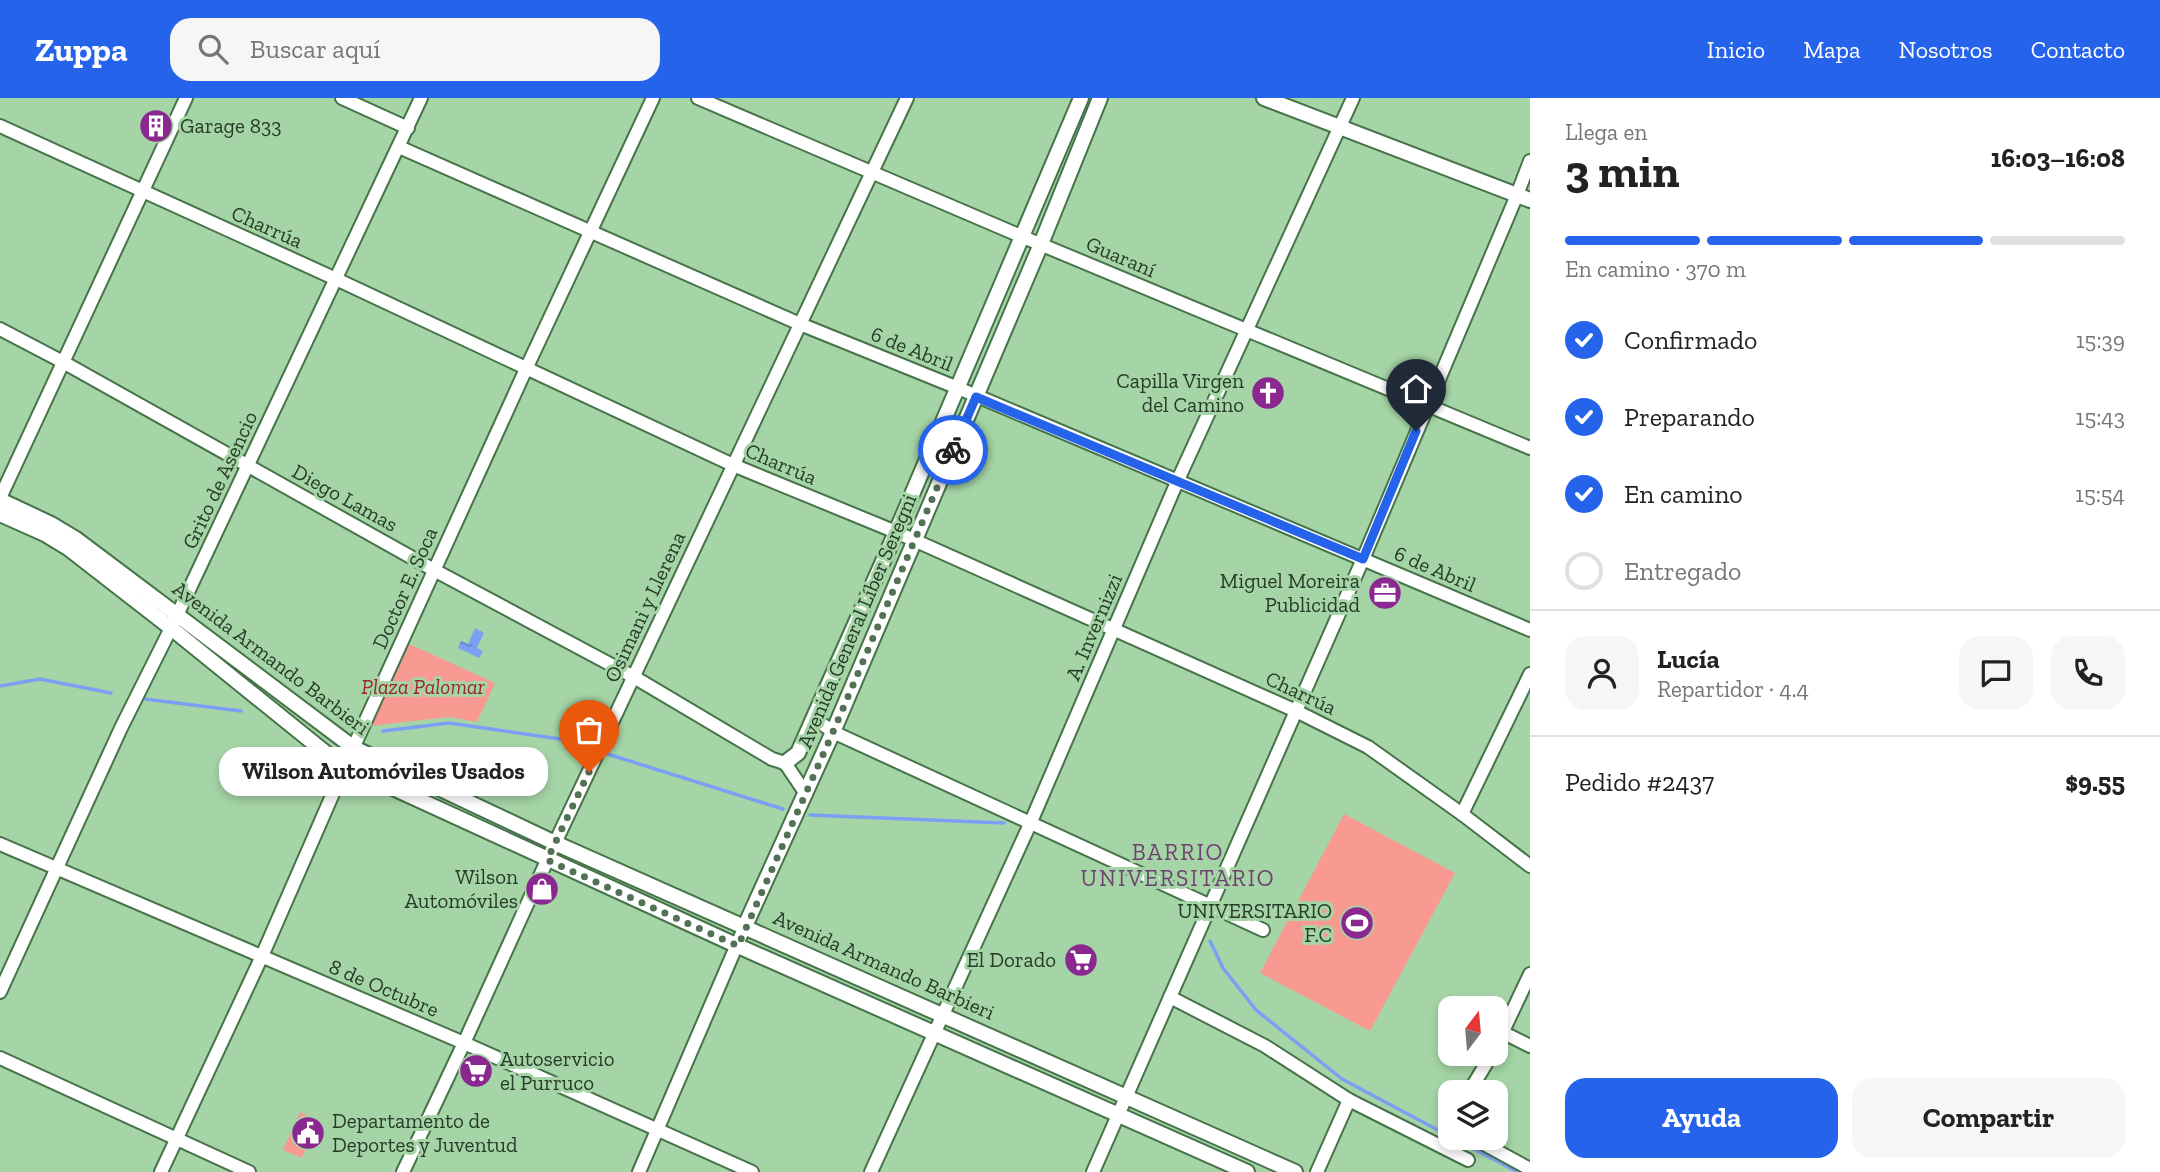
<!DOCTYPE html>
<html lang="es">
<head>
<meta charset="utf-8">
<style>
  :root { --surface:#fff; --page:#f6f6f6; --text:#222; --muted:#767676; --line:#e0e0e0; --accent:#2563eb }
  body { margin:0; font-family:"Zilla Slab",serif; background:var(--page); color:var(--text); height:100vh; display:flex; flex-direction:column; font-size:26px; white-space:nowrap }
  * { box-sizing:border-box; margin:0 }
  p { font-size:23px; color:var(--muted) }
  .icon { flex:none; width:38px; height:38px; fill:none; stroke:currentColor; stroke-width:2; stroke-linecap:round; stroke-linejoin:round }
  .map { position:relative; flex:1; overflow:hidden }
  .drawer { display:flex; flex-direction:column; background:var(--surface); width:630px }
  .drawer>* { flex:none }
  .needle { width:46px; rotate:16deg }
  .buttons { position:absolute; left:1438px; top:898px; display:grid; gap:14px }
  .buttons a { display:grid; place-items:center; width:70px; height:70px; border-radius:14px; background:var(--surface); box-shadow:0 4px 10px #0003; font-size:35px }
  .pin { position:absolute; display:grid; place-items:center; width:60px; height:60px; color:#fff; margin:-72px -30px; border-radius:50% 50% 50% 0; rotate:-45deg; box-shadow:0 0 7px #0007 }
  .pin .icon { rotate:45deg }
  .courier { position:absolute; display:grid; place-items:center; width:70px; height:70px; margin:-35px; border:5px solid #2563eb; border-radius:50%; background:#fff; color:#222; box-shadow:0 2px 9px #0007 }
  .bubble { position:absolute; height:49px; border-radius:21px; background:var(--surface); box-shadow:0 4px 10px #0003; font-size:23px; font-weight:700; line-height:49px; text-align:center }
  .head em { font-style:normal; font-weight:700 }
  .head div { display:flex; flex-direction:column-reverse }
  .head { display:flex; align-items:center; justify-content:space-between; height:119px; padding:0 35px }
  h1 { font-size:46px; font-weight:700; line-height:52px }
  .bar { display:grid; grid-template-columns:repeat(4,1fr); gap:10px 7px; align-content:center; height:84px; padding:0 35px }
  .bar i { height:9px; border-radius:5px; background:var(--line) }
  .bar .current { background:var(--accent) }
  .bar p { grid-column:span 4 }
  .line { display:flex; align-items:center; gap:18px; padding:0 35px; border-top:2px solid var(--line) }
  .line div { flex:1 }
  .round { display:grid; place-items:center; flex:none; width:74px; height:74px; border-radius:21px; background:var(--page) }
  ol { padding:0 35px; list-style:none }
  li { display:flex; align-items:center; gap:21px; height:77px }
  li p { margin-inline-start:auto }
  li .icon { padding:7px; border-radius:50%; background:var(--accent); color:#fff; stroke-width:4 }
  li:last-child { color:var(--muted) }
  li i { width:38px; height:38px; border:4px solid var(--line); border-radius:50% }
  .primary-button { display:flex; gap:14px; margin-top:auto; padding:14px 35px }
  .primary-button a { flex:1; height:80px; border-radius:21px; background:var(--accent); color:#fff; font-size:28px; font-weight:700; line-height:80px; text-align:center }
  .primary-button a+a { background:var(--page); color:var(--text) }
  header { display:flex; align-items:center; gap:42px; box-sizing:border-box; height:98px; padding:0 35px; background:var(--accent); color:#fff }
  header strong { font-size:33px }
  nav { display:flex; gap:38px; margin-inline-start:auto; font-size:24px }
  .search { width:490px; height:63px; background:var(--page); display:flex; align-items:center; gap:18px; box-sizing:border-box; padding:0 24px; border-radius:21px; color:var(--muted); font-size:26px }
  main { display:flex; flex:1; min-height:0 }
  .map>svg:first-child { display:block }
  .park { fill:#f89a91 }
  .water { fill:url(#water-ripples) }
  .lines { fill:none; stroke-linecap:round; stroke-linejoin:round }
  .stream { stroke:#7b9ff3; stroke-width:3.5 }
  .minor-casing { stroke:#467349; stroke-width:16 }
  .tertiary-casing { stroke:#467349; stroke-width:18 }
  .minor { stroke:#fff; stroke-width:12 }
  .tertiary { stroke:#fff; stroke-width:14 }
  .done { stroke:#537154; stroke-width:7; stroke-dasharray:0 12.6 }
  .route { stroke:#2563eb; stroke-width:9 }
  .labels { text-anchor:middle; stroke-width:6; stroke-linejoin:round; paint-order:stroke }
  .poi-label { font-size:21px; fill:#273b28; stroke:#a5d5a7; text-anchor:end }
  .street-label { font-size:21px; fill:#273b28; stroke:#a5d5a7 }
  .park-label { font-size:21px; font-style:italic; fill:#9b2626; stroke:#a5d5a7 }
  .neighbourhood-label { font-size:23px; letter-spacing:2px; fill:#703f72; stroke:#a5d5a7 }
</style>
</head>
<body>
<header>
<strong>Zuppa</strong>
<div class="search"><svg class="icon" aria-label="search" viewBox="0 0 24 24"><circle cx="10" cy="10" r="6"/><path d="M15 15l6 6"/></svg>Buscar aquí</div>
<nav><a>Inicio</a><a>Mapa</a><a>Nosotros</a><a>Contacto</a></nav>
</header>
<main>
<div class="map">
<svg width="1530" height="1074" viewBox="0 0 1530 1074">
  <defs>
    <pattern id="water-ripples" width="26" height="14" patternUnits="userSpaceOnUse" patternTransform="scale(1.75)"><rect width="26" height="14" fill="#7b9ff3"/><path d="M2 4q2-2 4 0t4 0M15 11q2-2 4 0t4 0" fill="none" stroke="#6583c5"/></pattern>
  </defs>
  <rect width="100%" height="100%" fill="#a5d5a7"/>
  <g class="park">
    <path d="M407,545L495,585L477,624L449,619L369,628Z"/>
    <path d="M1344,716L1455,775L1370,933L1260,875Z"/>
    <path d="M300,1014L319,1022L302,1060L283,1052Z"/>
  </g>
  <path class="water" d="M475,530L484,535L477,550L483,553L479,560L458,550L461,543L468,546Z"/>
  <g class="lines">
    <g class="stream">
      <path d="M0,588L40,581L111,595"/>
      <path d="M145,601L241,613"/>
      <path d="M383,633L449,625L574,643"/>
      <path d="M601,654L783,711"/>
      <path d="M810,717L1004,725"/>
      <path d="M1210,843L1223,870L1256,912L1342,981L1451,1039"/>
      <path d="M1453,1040L1518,1074"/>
    </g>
    <g class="minor-casing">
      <g id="minor">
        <path d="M342,0L408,30"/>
        <path d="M698,0L1023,139L1530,350"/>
        <path d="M0,28L336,181L733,367L896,434L1296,613L1368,649L1462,716L1530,768"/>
        <path d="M399,49L800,226L958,290L1530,532"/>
        <path d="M0,231L63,264L434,472L634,579L772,661L785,665L806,696"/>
        <path d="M0,400L186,0"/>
        <path d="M814,620L833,634L1263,832"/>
        <path d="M1462,716L1530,576"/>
        <path d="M0,746L464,945L752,1074"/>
        <path d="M0,894L121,630L171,530L421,0"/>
        <path d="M1170,899L1265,948L1349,1002L1468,1062"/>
        <path d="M1504,935L1530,948"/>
        <path d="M1496,948L1530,876"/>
        <path d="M0,960L249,1074"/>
        <path d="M1469,994L1492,956"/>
        <path d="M1473,1040L1530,1071"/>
        <path d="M161,1074L262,858L345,668L526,271L653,0"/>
        <path d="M403,1074L464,945L555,745L907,0"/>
        <path d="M639,1074L745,828"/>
        <path d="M871,1074L1030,726L1177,384L1353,0"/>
        <path d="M1093,1074L1363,461L1517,97L1530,63"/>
        <path d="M1317,1074L1349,1002"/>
      </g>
    </g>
    <g class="tertiary-casing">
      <g id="tertiary">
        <path d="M1264,0L1530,102"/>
        <path d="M0,402L51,426L76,441L354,650L555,745L1295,1074"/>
        <path d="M0,416L45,436L68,450L171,530L332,660L345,668L738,848L1247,1074"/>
        <path d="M785,665L798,655L896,434L1081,0"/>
        <path d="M745,828L833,634L1041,146L1100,0"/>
      </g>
    </g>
    <use href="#minor" class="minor"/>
    <use href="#tertiary" class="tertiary"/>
  </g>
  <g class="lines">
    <path class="done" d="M589,674L547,762L738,848L833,634L953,352"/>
    <path class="route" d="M953,352L976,299L1363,461L1416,333"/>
  </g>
  <defs>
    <g id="building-disc" transform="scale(1.75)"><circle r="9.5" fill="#8b2890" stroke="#a5d5a7"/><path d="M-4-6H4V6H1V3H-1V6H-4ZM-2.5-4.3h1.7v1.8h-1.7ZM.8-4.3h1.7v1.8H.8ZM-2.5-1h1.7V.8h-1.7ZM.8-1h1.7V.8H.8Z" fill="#fff"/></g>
    <g id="church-disc" transform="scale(1.75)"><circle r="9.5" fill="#8b2890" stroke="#a5d5a7"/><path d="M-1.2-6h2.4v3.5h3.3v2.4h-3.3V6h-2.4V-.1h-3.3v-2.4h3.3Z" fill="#fff"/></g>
    <g id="office-disc" transform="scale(1.75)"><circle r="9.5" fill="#8b2890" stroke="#a5d5a7"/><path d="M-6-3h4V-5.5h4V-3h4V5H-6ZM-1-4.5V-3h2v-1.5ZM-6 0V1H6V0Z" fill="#fff"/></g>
    <g id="shop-disc" transform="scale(1.75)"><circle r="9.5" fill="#8b2890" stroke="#a5d5a7"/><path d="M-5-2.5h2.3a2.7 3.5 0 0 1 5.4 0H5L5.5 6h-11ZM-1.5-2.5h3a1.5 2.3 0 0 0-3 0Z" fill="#fff"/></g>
    <g id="stadium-disc" transform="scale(1.75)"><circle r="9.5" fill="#8b2890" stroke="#a5d5a7"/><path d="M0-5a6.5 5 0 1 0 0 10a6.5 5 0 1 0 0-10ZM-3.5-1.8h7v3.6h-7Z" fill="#fff"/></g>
    <g id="supermarket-disc" transform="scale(1.75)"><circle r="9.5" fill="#8b2890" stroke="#a5d5a7"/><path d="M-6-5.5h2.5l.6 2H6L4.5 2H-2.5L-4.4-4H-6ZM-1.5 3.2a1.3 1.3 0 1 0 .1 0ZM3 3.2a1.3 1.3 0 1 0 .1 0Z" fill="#fff"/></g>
    <g id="civic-disc" transform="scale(1.75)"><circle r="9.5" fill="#8b2890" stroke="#a5d5a7"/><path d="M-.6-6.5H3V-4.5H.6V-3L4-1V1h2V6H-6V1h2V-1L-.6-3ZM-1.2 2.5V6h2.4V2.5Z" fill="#fff"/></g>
  </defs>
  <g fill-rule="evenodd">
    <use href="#building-disc" x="156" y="28"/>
    <use href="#church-disc" x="1268" y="295"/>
    <use href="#office-disc" x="1385" y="495"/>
    <use href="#shop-disc" x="542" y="791"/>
    <use href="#stadium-disc" x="1357" y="825"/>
    <use href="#supermarket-disc" x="1081" y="862"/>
    <use href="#supermarket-disc" x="476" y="973"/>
    <use href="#civic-disc" x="308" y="1035"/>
  </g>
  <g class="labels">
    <g class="poi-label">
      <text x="180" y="35" text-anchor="start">Garage 833</text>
      <text x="1244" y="290">Capilla Virgen<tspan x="1244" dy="24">del Camino</tspan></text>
      <text x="1360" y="490">Miguel Moreira<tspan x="1360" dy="24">Publicidad</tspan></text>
      <text x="518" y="786">Wilson<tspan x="518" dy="24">Automóviles</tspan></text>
      <text x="1332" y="820">UNIVERSITARIO<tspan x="1332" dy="24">F.C</tspan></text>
      <text x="1056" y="869">El Dorado</text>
      <text x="500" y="968" text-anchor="start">Autoservicio<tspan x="500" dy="24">el Purruco</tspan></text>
      <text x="332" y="1030" text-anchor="start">Departamento de<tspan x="332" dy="24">Deportes y Juventud</tspan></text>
    </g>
    <g class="street-label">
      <text transform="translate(267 129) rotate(24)" y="7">Charrúa</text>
      <text transform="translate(1121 159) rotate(23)" y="7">Guaraní</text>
      <text transform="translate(912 251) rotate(22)" y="7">6 de Abril</text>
      <text transform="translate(781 366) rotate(23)" y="7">Charrúa</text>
      <text transform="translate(220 382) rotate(-65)" y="7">Grito de Asencio</text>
      <text transform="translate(345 400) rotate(29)" y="7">Diego Lamas</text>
      <text transform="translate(1435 471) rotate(23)" y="7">6 de Abril</text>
      <text transform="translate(405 490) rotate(-66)" y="7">Doctor E. Soca</text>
      <text transform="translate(645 509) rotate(-65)" y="7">Osimani y Llerena</text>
      <text transform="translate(857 523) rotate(-67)" y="7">Avenida General Líber Seregni</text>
      <text transform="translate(1094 529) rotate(-67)" y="7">A. Invernizzi</text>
      <text transform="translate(271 560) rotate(37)" y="7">Avenida Armando Barbieri</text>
      <text transform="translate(1301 595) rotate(25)" y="7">Charrúa</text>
      <text transform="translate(884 867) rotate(24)" y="7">Avenida Armando Barbieri</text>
      <text transform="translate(384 890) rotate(23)" y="7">8 de Octubre</text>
    </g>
    <g class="park-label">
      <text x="423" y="596">Plaza Palomar</text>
    </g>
    <g class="neighbourhood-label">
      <text x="1178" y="762">BARRIO<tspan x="1178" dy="26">UNIVERSITARIO</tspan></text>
    </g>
  </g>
</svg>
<div class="buttons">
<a><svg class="needle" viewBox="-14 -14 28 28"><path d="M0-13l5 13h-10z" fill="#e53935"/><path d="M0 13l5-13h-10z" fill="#767676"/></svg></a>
<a><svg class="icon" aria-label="layers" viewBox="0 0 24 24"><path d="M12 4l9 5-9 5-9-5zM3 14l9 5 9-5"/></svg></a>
</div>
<div class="pin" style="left:589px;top:674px;background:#ea580c"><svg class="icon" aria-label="bag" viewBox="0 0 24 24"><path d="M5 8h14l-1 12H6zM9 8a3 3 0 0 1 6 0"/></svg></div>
<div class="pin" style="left:1416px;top:333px;background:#1f2937"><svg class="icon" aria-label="home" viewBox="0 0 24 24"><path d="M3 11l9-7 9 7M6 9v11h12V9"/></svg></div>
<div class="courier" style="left:953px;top:352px"><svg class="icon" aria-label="bike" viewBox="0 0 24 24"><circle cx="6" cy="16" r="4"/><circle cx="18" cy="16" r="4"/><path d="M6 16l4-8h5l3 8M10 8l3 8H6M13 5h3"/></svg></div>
<div class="bubble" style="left:219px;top:649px;width:329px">Wilson Automóviles Usados</div>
</div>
<section class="drawer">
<div class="head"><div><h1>3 min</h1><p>Llega en</p></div><em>16:03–16:08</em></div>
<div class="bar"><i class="current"></i><i class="current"></i><i class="current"></i><i></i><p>En camino · 370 m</p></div>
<ol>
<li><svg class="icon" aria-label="check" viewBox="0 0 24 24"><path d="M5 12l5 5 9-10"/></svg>Confirmado<p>15:39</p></li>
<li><svg class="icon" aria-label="check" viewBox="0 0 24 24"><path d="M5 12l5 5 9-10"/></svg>Preparando<p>15:43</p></li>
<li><svg class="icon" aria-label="check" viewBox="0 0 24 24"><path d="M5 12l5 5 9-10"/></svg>En camino<p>15:54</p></li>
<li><i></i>Entregado</li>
</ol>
<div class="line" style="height:126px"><a class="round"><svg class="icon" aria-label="person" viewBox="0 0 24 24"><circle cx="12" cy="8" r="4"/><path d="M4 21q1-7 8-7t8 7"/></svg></a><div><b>Lucía</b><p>Repartidor · 4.4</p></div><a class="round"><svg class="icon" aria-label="chat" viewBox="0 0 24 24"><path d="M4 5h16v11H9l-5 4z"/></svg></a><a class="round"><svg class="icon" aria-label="phone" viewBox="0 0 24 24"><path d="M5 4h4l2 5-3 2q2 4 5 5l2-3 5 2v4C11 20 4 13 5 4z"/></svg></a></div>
<div class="line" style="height:91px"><div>Pedido #2437</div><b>$9.55</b></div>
<div class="primary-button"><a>Ayuda</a><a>Compartir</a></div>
</section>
</main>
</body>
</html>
